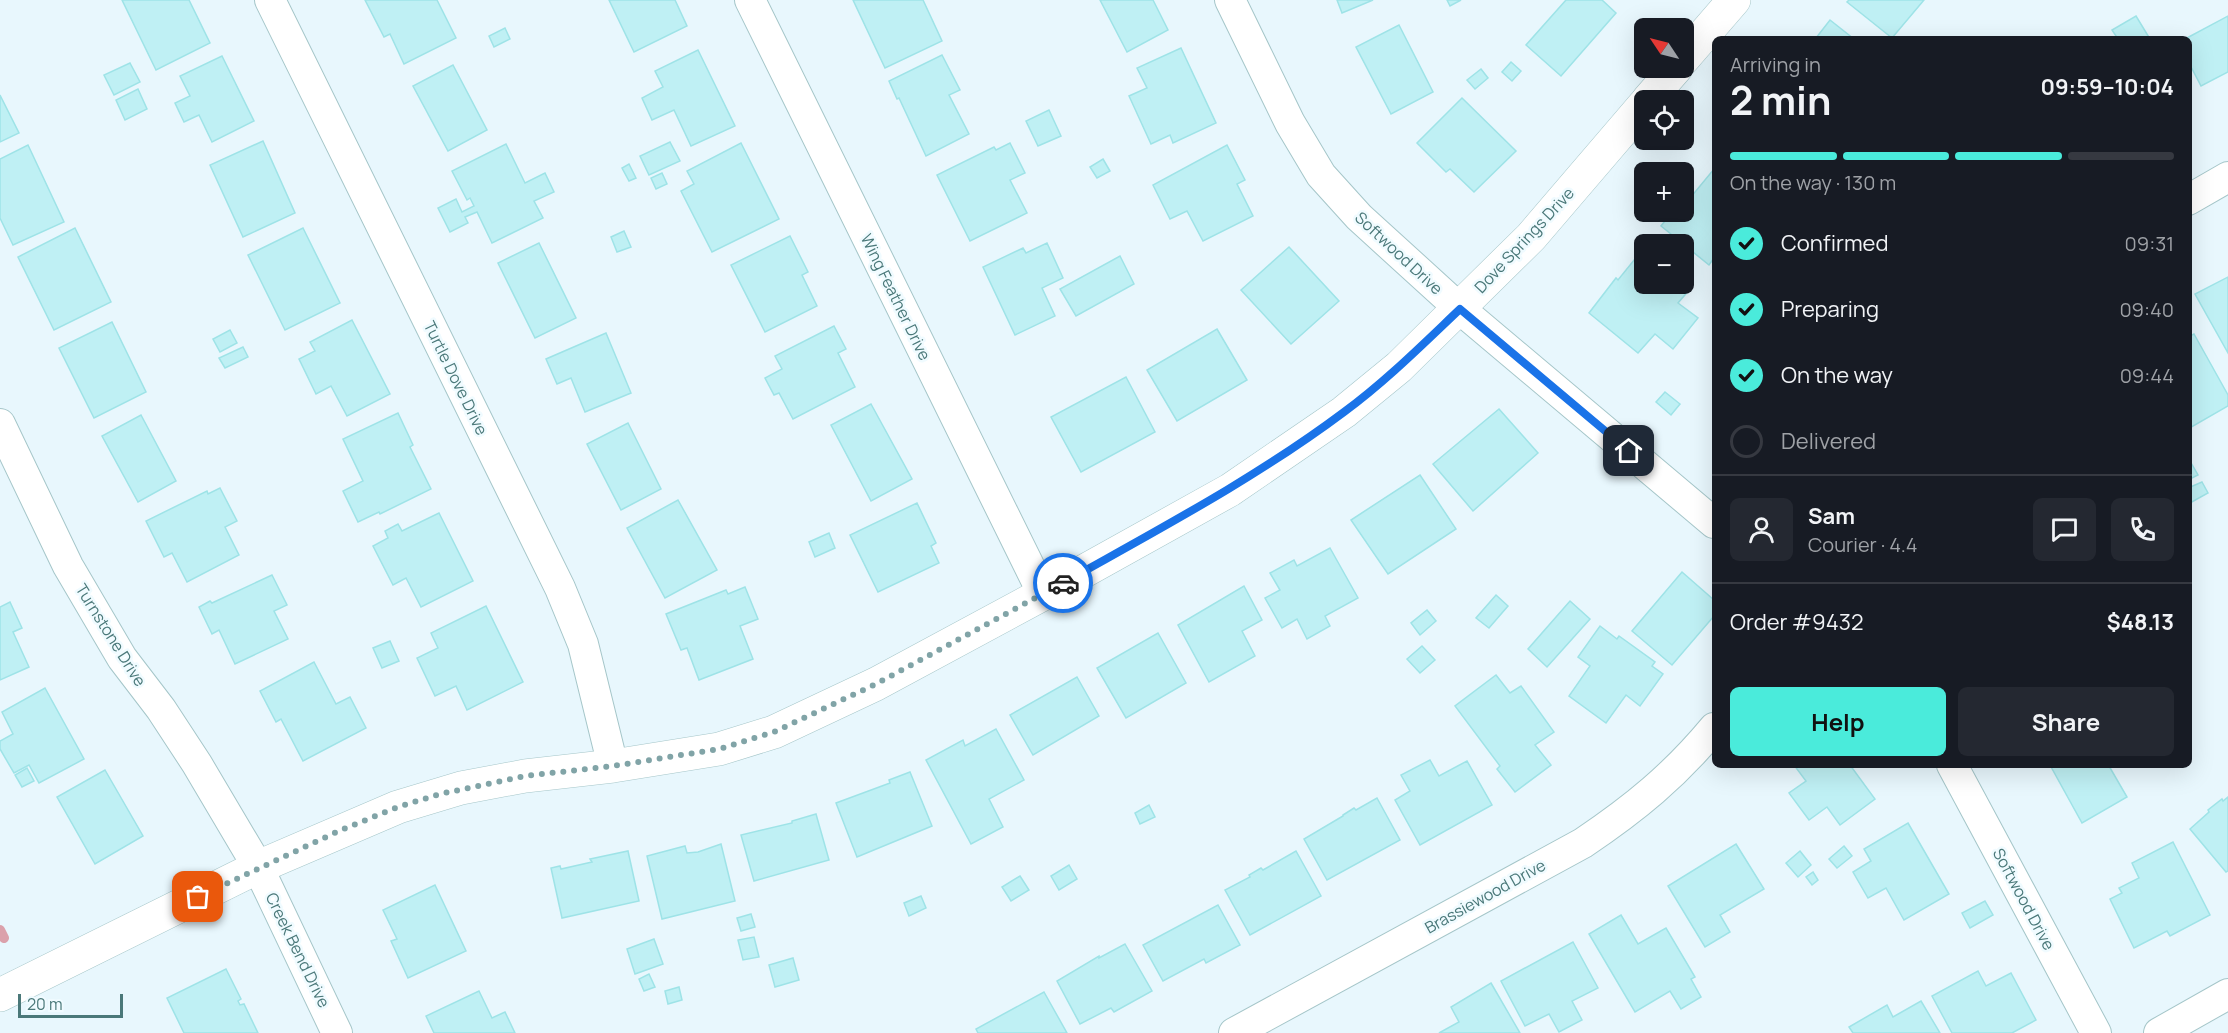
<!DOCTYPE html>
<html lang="en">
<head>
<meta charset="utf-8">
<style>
  :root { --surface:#171b24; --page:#242831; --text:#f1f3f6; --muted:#9ea1a6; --line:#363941; --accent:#4aebdb }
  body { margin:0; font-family:Manrope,sans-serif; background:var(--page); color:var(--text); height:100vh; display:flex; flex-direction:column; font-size:22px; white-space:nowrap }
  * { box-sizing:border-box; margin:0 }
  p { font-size:20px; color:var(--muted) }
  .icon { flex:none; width:33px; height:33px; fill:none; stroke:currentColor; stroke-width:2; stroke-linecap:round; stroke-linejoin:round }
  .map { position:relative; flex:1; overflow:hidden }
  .sheet { position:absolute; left:1712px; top:36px; width:480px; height:732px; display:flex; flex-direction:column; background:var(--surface); border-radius:9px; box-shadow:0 6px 24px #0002 }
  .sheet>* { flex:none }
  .needle { width:39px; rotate:305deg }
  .controls { position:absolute; left:1634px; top:18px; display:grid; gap:12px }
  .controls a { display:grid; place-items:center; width:60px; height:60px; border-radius:9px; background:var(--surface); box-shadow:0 6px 24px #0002; font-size:30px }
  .scale { position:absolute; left:18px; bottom:15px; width:105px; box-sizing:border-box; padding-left:6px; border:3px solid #4a7879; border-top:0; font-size:16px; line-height:21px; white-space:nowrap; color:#4a7879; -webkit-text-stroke:4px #f0fbff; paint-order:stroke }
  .pin { position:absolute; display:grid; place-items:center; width:51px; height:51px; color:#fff; margin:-26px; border-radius:12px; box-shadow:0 3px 9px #0006 }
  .courier { position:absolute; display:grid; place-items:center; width:60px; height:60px; margin:-30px; border:4px solid #1a73e8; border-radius:50%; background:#fff; color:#222; box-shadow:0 2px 8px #0007 }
  .head em { font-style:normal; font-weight:700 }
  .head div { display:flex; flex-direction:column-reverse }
  .head { display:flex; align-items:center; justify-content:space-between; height:102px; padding:0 18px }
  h1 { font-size:39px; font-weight:700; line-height:45px }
  .bar { display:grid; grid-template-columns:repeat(4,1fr); gap:9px 6px; align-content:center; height:72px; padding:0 18px }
  .bar i { height:8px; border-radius:4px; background:var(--line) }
  .bar .current { background:var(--accent) }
  .bar p { grid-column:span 4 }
  .line { display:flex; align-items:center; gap:15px; padding:0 18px; border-top:2px solid var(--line) }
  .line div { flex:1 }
  .round { display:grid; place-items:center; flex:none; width:63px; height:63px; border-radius:9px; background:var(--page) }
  ol { padding:0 18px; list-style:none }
  li { display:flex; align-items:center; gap:18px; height:66px }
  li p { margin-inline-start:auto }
  li .icon { padding:6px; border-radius:50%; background:var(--accent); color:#111; stroke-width:4 }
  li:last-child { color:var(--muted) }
  li i { width:33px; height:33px; border:3px solid var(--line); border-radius:50% }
  .primary-button { display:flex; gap:12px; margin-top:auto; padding:12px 18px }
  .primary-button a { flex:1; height:69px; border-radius:9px; background:var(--accent); color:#111; font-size:24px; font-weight:700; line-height:69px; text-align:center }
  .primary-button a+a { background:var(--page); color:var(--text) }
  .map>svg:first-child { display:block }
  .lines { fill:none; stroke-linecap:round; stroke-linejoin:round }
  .stream { stroke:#dba1ab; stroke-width:10 }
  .building { fill:#bff0f4; stroke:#9ee3e7; stroke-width:1.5 }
  .minor-casing { stroke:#a5c6c9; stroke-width:32 }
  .tertiary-casing { stroke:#a5c6c9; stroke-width:34 }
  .minor { stroke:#fff; stroke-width:30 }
  .tertiary { stroke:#fff; stroke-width:33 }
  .done { stroke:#81a4a7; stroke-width:6; stroke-dasharray:0 10.8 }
  .route { stroke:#1a73e8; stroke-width:8 }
  .labels { text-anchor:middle; stroke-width:5; stroke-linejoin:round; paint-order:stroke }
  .street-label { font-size:16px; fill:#4a7879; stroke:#f0fbff }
</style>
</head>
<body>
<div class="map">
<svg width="2228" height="1033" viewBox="0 0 2228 1033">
  <rect width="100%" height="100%" fill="#e8f7fd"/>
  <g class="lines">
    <path class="stream" d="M0,930L4,938"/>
  </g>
  <g class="building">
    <path d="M122,0H189L210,43L156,70Z"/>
    <path d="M365,0H437L456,38L404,64L390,34L384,37Z"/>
    <path d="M609,0H675L687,26L634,52Z"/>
    <path d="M853,0H923L942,41L885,68Z"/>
    <path d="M1100,0H1153L1168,30L1127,52Z"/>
    <path d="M1337,0H1373L1342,13Z"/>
    <path d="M1447,0H1461L1450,6Z"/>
    <path d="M1566,0H1602L1616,13L1561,76L1526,45Z"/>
    <path d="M1849,0H1924L1892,38L1847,2Z"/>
    <path d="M2136,16L2150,39H2118L2112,30Z"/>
    <path d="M2228,16V72L2201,86L2188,61V39H2185Z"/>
    <path d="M1830,20L1854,39H1817L1816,38Z"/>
    <path d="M1399,25L1433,92L1391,114L1356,47Z"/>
    <path d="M505,28L510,39L494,47L489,36Z"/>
    <path d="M1181,48L1216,123L1173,143L1170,135L1151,144L1129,96L1147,88L1137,68Z"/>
    <path d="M698,50L735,126L691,146L674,110L652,120L642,98L663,87L655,71Z"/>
    <path d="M942,55L960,90L949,95L969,134L926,156L899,98L897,99L889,81Z"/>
    <path d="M222,56L254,121L212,142L199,115L184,122L175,103L190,96L180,76Z"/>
    <path d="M1511,62L1521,71L1512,81L1502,72Z"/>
    <path d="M130,63L140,82L114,95L104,75Z"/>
    <path d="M453,65L487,130L448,151L413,86Z"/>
    <path d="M1481,69L1488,78L1475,89L1467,80Z"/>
    <path d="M138,89L147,109L125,120L116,100Z"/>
    <path d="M0,95L19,133L0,142Z"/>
    <path d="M1462,98L1516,151L1474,192L1450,169L1446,172L1417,143Z"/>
    <path d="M1049,110L1061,136L1038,146L1026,121Z"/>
    <path d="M263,141L295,213L243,237L210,165Z"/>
    <path d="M670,142L680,161L649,175L640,156Z"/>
    <path d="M741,143L779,219L712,252L681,191L694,184L687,171Z"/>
    <path d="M1010,143L1025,173L1010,180L1027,213L970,241L937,175L994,147L996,150Z"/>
    <path d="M506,144L525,183L545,173L554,192L534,201L543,218L492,243L477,212L465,217L468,223L450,232L438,208L456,199L462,212L474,206L470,198L467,200L452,171Z"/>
    <path d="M28,145L64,222L13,245L0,218V159Z"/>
    <path d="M1227,145L1245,180L1237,184L1253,216L1203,241L1187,211L1170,219L1153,185Z"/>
    <path d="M1103,159L1110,171L1097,178L1090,167Z"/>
    <path d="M629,164L636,178L629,181L622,168Z"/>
    <path d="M1714,169V258L1709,265L1661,226L1672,212H1683V198L1687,193L1691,197Z"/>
    <path d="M662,173L667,184L656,189L651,178Z"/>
    <path d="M75,228L111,302L54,330L18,257Z"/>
    <path d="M303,228L340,303L285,330L248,255Z"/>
    <path d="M624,231L631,247L617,252L611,237Z"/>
    <path d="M790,236L808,272L802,275L817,306L765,332L731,265Z"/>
    <path d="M539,243L576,318L535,338L498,263Z"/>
    <path d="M1047,243L1063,278L1042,288L1055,316L1015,335L983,267L1023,248L1026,253Z"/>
    <path d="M1289,247L1339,301L1291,344L1241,290Z"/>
    <path d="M1643,249L1644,284L1683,283L1690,289L1678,303L1698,318L1673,349L1655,334L1638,353L1589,313L1616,278L1618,280Z"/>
    <path d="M1120,256L1134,284L1076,316L1060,289Z"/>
    <path d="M2228,277V353L2195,294Z"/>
    <path d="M352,320L390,394L347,416L331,386L316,394L299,359L315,351L310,342Z"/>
    <path d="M112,322L146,392L94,418L59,348Z"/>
    <path d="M834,326L846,349L838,353L855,387L793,419L779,393L774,395L765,378L782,369L775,356Z"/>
    <path d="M1217,329L1247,380L1177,421L1147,370Z"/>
    <path d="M230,330L237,343L220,352L213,339Z"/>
    <path d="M606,333L631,393L585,412L571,378L557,384L546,359Z"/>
    <path d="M2194,334L2228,395V406L2188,429V337Z"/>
    <path d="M243,347L248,357L225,368L219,358Z"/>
    <path d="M1126,377L1155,432L1081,472L1051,417Z"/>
    <path d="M1665,392L1680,404L1671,415L1656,402Z"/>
    <path d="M871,404L912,479L871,501L831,425Z"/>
    <path d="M1499,409L1538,453L1473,511L1433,464Z"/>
    <path d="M398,413L413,445L410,447L431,489L380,514L379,512L358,522L343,491L363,481L343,439Z"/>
    <path d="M141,415L176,481L138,502L102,436Z"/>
    <path d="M628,423L661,489L621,510L587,444Z"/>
    <path d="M2190,461L2198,475L2188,480V462Z"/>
    <path d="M1420,475L1456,529L1388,574L1351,520Z"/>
    <path d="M2202,482L2208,493L2190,503L2188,488Z"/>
    <path d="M220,488L237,521L225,527L239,555L187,582L172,553L164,557L146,521L207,491L208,494Z"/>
    <path d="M678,500L717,570L665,598L627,528Z"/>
    <path d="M917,503L936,543L931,546L939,563L878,592L850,535Z"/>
    <path d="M439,513L473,581L421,607L406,578L393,585L373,546L388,538L385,531L398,524L402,531Z"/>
    <path d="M829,533L835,548L815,557L809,542Z"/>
    <path d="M1330,548L1358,598L1325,616L1330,626L1307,639L1297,619L1282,628L1265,598L1280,590L1270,573L1294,560L1297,566Z"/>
    <path d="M1682,572L1714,600V616L1672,665L1632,631Z"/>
    <path d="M272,575L287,605L274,611L288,639L235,664L219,630L212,634L199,607L210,601L212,603Z"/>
    <path d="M1244,586L1262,620L1242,631L1255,656L1209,682L1178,625Z"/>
    <path d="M745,587L758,619L740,626L753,659L699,680L687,648L681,650L666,614L726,590L728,594Z"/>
    <path d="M1496,595L1508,606L1489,628L1476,618Z"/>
    <path d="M1570,601L1590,619L1547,667L1528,649Z"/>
    <path d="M10,602L22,628L13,632L29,667L0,680V607Z"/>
    <path d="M486,606L523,682L467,710L456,686L435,696L417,658L438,648L431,633Z"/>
    <path d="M1427,610L1436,621L1420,635L1411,623Z"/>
    <path d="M1600,626L1617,639L1619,636L1655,662L1652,666L1663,674L1640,706L1626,695L1606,723L1569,696L1590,666L1578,657Z"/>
    <path d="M1158,633L1186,683L1126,718L1097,668Z"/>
    <path d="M390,641L399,661L382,668L373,648Z"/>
    <path d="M1422,646L1435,660L1420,673L1407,659Z"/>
    <path d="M314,662L336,704L350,697L366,728L303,761L281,719L276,722L260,691Z"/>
    <path d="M1496,675L1510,693L1521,686L1554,732L1535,745L1551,765L1515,792L1497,769L1500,766L1455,706Z"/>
    <path d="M1077,677L1099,716L1033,755L1010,715Z"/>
    <path d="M45,688L84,759L39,783L29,765L14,773L0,749V741L13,734L2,712Z"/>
    <path d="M996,729L1024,780L989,799L1003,827L971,844L926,760L963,740L965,746Z"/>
    <path d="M1430,760L1439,776L1467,761L1492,805L1420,845L1395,800L1410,791L1401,775Z"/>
    <path d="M1794,765H1850L1875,799L1840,825L1827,807L1809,820L1789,793L1806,781Z"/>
    <path d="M2050,765H2111L2109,766L2127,797L2082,823Z"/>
    <path d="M27,768L34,781L22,787L15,775Z"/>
    <path d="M105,770L143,836L95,864L57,797Z"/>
    <path d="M910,772L932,826L857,857L836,803L890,783L889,780Z"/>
    <path d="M2228,797V871L2226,872L2190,829L2209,812L2208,810L2222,799L2223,801Z"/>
    <path d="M1377,798L1400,840L1327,880L1304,839L1343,816V815L1354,808L1356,810Z"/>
    <path d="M1149,805L1155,817L1140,824L1135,813Z"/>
    <path d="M816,814L829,860L754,881L741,835L792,823V821Z"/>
    <path d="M1908,823L1949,894L1904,920L1886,888L1868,898L1853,872L1871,861L1864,849Z"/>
    <path d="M2173,842L2210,915L2170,936L2167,931L2134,948L2110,899L2122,893L2119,888L2139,878L2132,863Z"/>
    <path d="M721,844L735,901L662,919L647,856L685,846L687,853L698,852Z"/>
    <path d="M1736,844L1764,889L1720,915L1730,932L1705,947L1668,886Z"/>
    <path d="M1844,846L1852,856L1837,868L1829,859Z"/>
    <path d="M628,851L639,901L562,918L551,868L560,866L561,869L592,862L590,859Z"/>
    <path d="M1296,851L1321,896L1250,935L1225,890L1250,877L1249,875L1261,868L1263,870Z"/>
    <path d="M1800,851L1811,865L1798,877L1786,863Z"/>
    <path d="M1069,865L1077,879L1059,890L1051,876Z"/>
    <path d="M1813,872L1818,880L1812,885L1806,877Z"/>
    <path d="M1020,876L1029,890L1011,901L1002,887Z"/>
    <path d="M435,885L466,951L408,978L391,941L397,939L383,910Z"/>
    <path d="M921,896L926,908L909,916L904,903Z"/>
    <path d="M1985,901L1993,915L1970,928L1962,913Z"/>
    <path d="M1218,905L1240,945L1206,963L1204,959L1163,981L1143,945Z"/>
    <path d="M751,914L755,927L741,931L737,918Z"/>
    <path d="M1621,915L1638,944L1666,928L1695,977L1691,979L1701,997L1681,1009L1670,991L1635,1012L1589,934Z"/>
    <path d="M754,937L759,957L743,960L738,940Z"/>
    <path d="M654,939L663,964L635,974L627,949Z"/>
    <path d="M1573,942L1598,988L1572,1001L1582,1020L1559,1032L1549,1014L1525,1026L1501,981Z"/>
    <path d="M1125,944L1152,991L1114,1012L1111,1008L1080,1024L1057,981L1099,956V958Z"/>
    <path d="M793,958L799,980L775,987L769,965Z"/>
    <path d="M226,969L241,999L238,1001L240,1005L244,1004L258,1033H184L167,998Z"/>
    <path d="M1978,971L1986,986L2011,973L2036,1020L2012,1033H1952L1932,996Z"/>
    <path d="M649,974L655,987L644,991L639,979Z"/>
    <path d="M1491,983L1520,1033H1439L1459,1022L1451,1007Z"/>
    <path d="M679,987L682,1000L668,1004L665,991Z"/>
    <path d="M479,991L492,1018L505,1012L515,1033H434L426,1016Z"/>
    <path d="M1044,992L1067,1033H978L976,1029Z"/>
    <path d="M1921,1001L1940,1033H1853L1849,1027L1887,1005L1893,1017Z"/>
  </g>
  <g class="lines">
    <g class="minor-casing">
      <g id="minor">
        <path d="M270,0L560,588L583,644L613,766"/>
        <path d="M750,0L1043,594"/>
        <path d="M1230,0L1290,123L1321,175L1359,217L1460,309L1714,523"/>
        <path d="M2188,200L2228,177"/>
        <path d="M0,424L68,566L122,658L161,709L197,764L258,867L337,1033"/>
        <path d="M1952,765L2096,1033"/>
        <path d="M1234,1033L1583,843C1635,808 1674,776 1714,728"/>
        <path d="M2159,1033L2228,994"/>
      </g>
    </g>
    <g class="tertiary-casing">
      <g id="tertiary">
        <path d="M1683,59L1734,0"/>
        <path d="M1648,100L1676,68"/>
        <path d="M0,995L258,867L398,807L461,788L525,776L613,766L719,749L774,732L876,684L1043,594L1230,490L1344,412L1399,367L1531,237L1644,105"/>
      </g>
    </g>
    <use href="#minor" class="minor"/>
    <use href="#tertiary" class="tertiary"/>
  </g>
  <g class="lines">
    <path class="done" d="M198,897L341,830L398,807L440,794L525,776L613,766L719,749L774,732L876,684L1063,583"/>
    <path class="route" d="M1063,583C1159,529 1256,478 1344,412C1386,381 1422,345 1460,309L1629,451"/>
  </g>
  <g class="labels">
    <g class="street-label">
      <text transform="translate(1524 240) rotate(-47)" y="6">Dove Springs Drive</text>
      <text transform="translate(1399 253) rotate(43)" y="6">Softwood Drive</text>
      <text transform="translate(896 297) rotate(64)" y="6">Wing Feather Drive</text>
      <text transform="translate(456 378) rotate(64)" y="6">Turtle Dove Drive</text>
      <text transform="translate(111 635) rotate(58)" y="6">Turnstone Drive</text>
      <text transform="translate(1485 896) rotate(-29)" y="6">Brassiewood Drive</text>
      <text transform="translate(2024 899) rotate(62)" y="6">Softwood Drive</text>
      <text transform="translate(298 950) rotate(64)" y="6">Creek Bend Drive</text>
    </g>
  </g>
</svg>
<div class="controls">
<a><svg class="needle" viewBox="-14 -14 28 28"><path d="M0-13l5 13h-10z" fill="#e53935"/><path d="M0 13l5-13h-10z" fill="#9ea1a6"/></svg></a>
<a><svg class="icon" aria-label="locate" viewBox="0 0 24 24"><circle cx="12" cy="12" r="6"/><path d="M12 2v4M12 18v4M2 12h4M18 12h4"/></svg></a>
<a>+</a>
<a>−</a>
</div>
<div class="scale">20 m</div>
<div class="pin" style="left:198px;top:897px;background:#ea580c"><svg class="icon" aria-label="bag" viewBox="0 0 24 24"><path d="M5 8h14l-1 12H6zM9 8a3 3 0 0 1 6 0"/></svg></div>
<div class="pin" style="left:1629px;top:451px;background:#1f2937"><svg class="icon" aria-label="home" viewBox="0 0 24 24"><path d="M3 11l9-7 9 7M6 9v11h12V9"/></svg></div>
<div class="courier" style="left:1063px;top:583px"><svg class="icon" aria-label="car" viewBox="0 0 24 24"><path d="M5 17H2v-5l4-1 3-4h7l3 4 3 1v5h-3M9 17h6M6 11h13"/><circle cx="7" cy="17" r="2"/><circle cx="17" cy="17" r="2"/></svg></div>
<section class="sheet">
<div class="head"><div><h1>2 min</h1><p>Arriving in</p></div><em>09:59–10:04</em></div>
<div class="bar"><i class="current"></i><i class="current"></i><i class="current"></i><i></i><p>On the way · 130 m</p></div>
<ol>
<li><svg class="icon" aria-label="check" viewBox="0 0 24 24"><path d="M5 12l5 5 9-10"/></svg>Confirmed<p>09:31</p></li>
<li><svg class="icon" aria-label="check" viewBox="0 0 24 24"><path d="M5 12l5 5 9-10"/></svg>Preparing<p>09:40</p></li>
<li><svg class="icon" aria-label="check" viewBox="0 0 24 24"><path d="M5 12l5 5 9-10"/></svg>On the way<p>09:44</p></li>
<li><i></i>Delivered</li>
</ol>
<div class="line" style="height:108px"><a class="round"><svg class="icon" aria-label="person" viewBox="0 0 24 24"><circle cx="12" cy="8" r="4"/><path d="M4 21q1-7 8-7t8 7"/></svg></a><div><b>Sam</b><p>Courier · 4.4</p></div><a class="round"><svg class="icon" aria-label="chat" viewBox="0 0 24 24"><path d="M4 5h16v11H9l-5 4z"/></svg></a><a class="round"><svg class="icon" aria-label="phone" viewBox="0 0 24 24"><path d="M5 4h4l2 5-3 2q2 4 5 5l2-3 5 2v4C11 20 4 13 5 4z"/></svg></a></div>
<div class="line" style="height:78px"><div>Order #9432</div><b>$48.13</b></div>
<div class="primary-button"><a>Help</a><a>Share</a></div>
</section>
</div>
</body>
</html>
